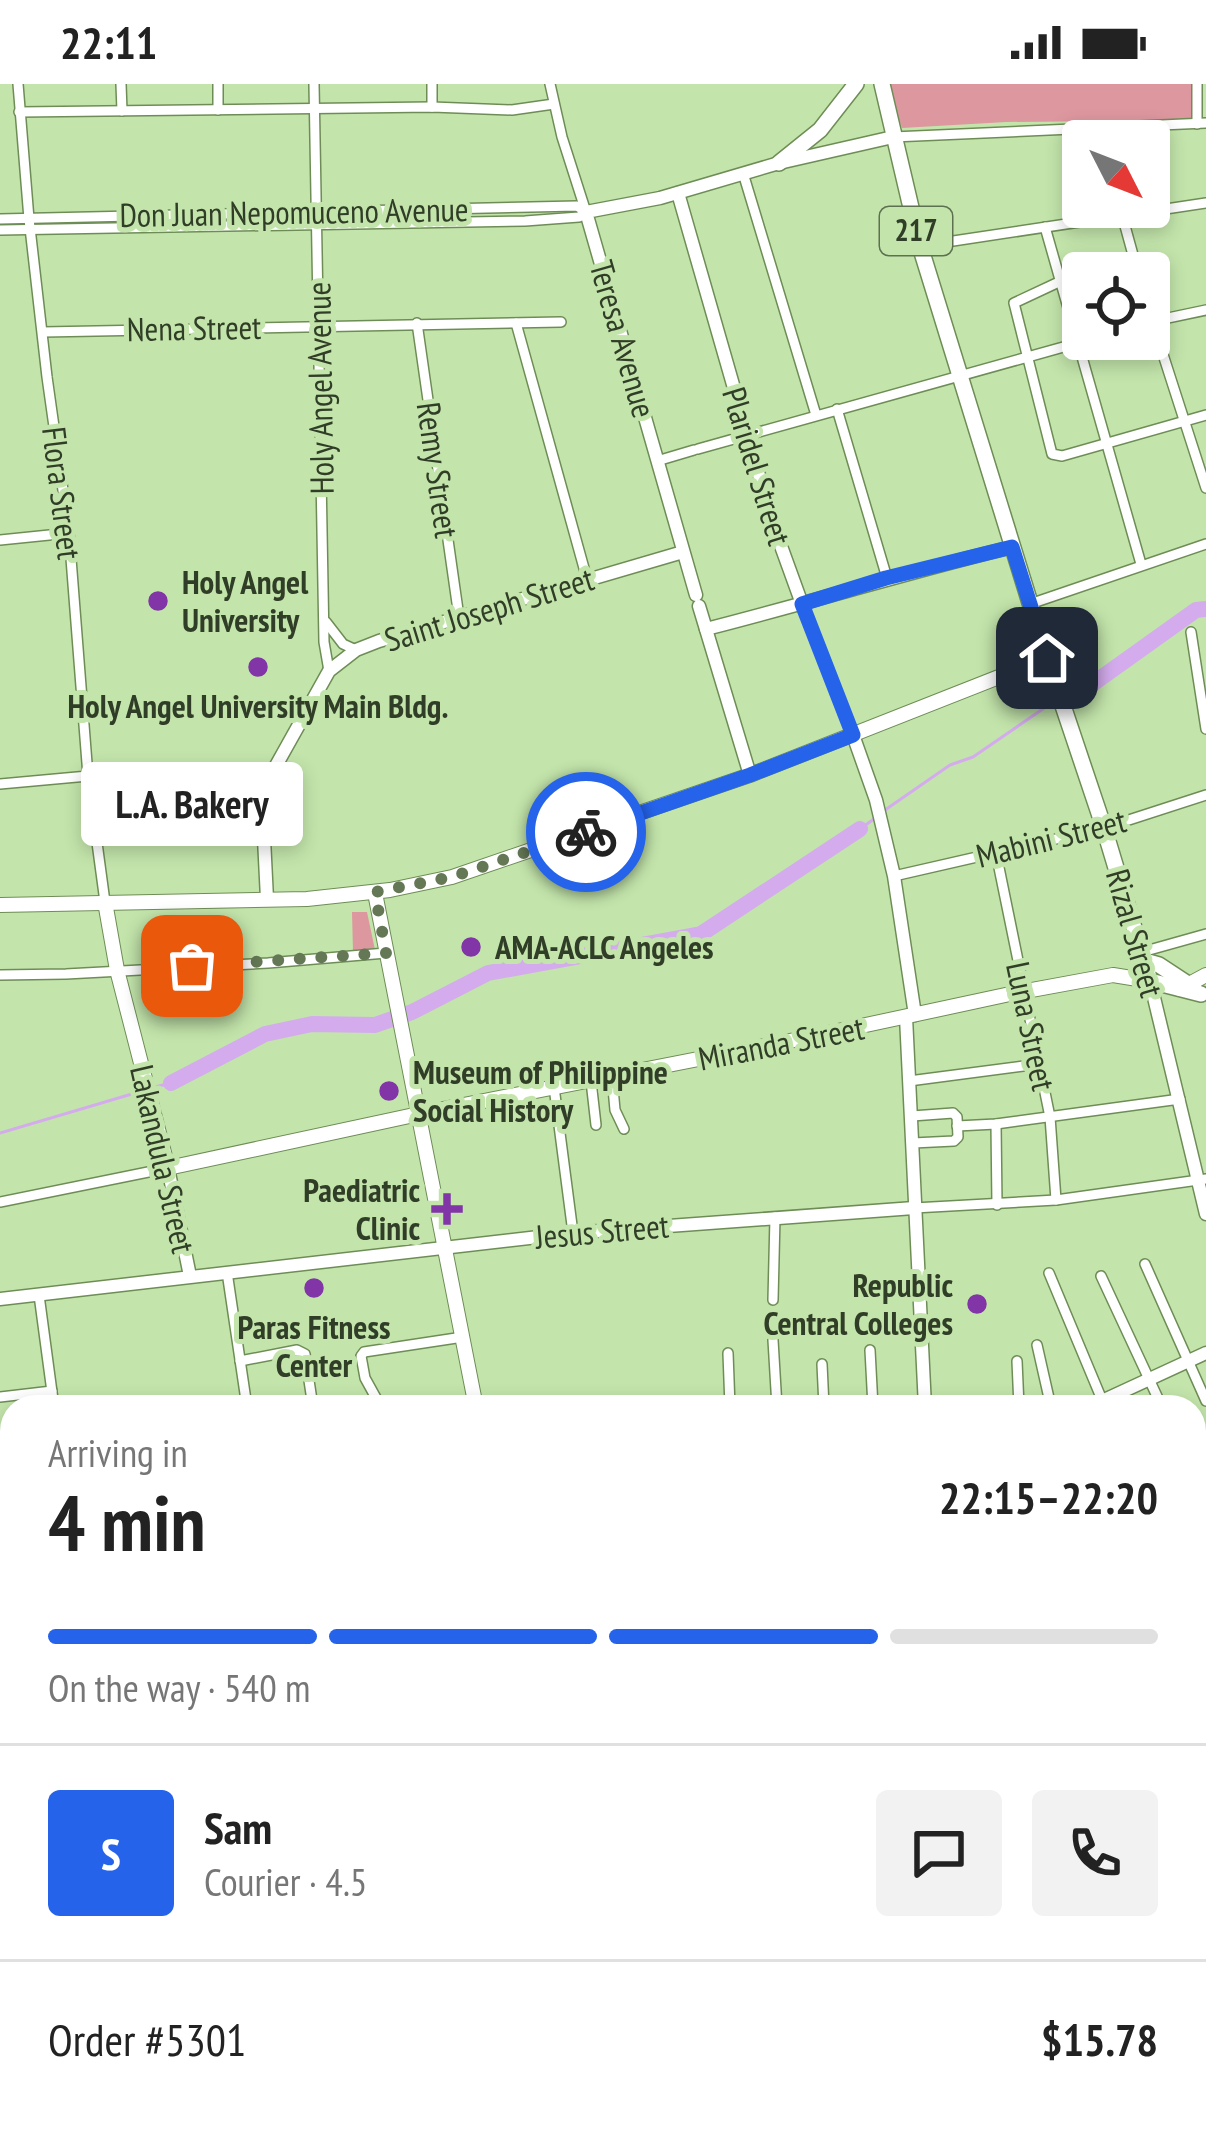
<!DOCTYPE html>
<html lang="en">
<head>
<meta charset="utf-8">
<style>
  :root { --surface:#fff; --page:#f2f2f2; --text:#222; --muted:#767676; --line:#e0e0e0; --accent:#2563eb }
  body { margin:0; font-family:"PT Sans Narrow",sans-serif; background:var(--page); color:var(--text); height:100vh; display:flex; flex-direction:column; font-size:45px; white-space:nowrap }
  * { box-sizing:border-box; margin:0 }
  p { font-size:39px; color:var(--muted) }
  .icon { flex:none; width:66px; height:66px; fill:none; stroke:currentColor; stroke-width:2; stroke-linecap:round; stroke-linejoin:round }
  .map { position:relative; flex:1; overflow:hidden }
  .panel { position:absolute; left:0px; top:1311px; width:1206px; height:747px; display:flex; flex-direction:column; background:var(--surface); border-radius:36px 36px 0 0; box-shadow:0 6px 18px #0003 }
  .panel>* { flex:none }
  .needle { width:78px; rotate:132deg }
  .fabs { position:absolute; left:1062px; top:36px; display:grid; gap:24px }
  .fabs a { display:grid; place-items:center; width:108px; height:108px; border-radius:12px; background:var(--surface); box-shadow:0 6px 18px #0003; font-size:60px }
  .pin { position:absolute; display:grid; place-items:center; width:102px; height:102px; color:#fff; margin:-51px; border-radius:24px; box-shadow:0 6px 18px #0006 }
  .courier { position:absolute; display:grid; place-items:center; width:120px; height:120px; margin:-60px; border:9px solid #2563eb; border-radius:50%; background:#fff; color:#222; box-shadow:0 3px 15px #0007 }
  .bubble { position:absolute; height:84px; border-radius:12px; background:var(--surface); box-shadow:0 6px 18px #0003; font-size:39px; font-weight:600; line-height:84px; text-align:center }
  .summary em { font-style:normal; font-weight:600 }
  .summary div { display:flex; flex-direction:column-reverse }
  .summary { display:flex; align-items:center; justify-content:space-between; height:204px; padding:0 48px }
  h1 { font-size:78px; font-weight:600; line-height:90px }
  .bar { display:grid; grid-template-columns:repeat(4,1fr); gap:18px 12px; align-content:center; height:144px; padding:0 48px }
  .bar i { height:15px; border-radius:9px; background:var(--line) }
  .bar .current { background:var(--accent) }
  .bar p { grid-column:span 4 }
  .line { display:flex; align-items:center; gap:30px; padding:0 48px; border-top:3px solid var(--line) }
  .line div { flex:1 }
  .round { display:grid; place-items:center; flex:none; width:126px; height:126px; border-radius:12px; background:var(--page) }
  .status { display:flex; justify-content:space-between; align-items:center; height:84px; padding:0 60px; background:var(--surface); direction:ltr }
  .status svg { height:33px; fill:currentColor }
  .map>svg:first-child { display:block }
  .green { fill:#dd979f }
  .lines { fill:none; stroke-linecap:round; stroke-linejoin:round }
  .stream { stroke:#d4aced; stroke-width:3 }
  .river { stroke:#d4aced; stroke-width:16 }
  .minor-casing { stroke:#6e8d56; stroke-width:12 }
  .tertiary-casing { stroke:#6e8d56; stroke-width:15 }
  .secondary-casing { stroke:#6e8d56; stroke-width:16 }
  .primary-casing { stroke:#6e8d56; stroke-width:18 }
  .trunk-casing { stroke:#6e8d56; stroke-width:18 }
  .minor { stroke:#fff; stroke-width:9 }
  .tertiary { stroke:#fff; stroke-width:12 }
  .secondary { stroke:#fff; stroke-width:14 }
  .primary { stroke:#fff; stroke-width:15 }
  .trunk { stroke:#fff; stroke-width:15 }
  .done { stroke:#647855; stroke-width:12; stroke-dasharray:0 21.6 }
  .route { stroke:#2563eb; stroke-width:15 }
  .poi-dot { fill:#8135a6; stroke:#c3e5ab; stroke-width:4.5 }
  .labels { text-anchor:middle; stroke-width:10; stroke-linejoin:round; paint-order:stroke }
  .shield { fill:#c3e5ab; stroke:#5d704f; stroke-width:3 }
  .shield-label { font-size:30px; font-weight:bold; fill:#313e27 }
  .street-label { font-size:33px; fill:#313e27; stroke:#c3e5ab }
  .poi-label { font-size:33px; font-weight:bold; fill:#313e27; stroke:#c3e5ab; text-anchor:start }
</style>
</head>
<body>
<div class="status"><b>22:11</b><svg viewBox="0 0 49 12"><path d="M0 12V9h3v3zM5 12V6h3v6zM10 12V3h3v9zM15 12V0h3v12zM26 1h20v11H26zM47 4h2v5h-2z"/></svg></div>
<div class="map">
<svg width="1206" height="2056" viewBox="0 0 1206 2056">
  <rect width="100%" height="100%" fill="#c3e5ab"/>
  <g class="green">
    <path d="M887,0H1193L1194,36L1006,38L902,44Z"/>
    <path d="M352,828H367L375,866L353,868Z"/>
  </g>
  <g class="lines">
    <g class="stream">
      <path d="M1067,611L1091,601"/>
      <path d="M885,726L950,681L973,673L1053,618"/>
      <path d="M860,745L878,732"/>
      <path d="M151,1004L171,999"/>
      <path d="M0,1049L142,1007"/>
    </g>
    <g class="river">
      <path d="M1091,601L1196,526L1206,525"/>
      <path d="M171,999L265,950L312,940L375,941L412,928L488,889L701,850L860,745"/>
    </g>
    <g class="minor-casing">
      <g id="minor">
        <path d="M18,0L29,135L47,293L69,449L88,692L105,818"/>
        <path d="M121,0L122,27"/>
        <path d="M218,0V26"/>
        <path d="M314,0L324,558L329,587"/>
        <path d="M550,0L562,53L586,128"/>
        <path d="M1197,0V40"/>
        <path d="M432,23V0"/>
        <path d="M19,28L432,23L512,26L554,20"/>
        <path d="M893,53L1206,39"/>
        <path d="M743,89L816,331"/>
        <path d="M1122,131L1138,189"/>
        <path d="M0,135L577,122L586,128"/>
        <path d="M1045,143L1141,480"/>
        <path d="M0,146L525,137L579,133L586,128"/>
        <path d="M920,162L1206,119"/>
        <path d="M1061,197L1014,219L1052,370L1062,372L1206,331"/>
        <path d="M1149,227L1206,404"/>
        <path d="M1149,238L1206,226"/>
        <path d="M417,239L459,533"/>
        <path d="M516,239L587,495"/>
        <path d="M43,248L561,238"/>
        <path d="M837,325L887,494"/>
        <path d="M698,365L1092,255"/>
        <path d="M657,377L694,366"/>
        <path d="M0,456L69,449"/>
        <path d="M802,520L853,651"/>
        <path d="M1030,520L1206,460"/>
        <path d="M326,538L343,560L356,566"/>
        <path d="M1191,548L1206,645"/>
        <path d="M0,700L88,692"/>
        <path d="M996,769L1050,1033L1056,1116"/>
        <path d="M894,792L1104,744L1206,711"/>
        <path d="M1142,868L1206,850"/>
        <path d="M0,891L66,890L268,879L386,869"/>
        <path d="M612,993L615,1026L624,1045"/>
        <path d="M591,997L596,1041"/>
        <path d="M909,997L1039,980"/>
        <path d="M554,1003L573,1149"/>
        <path d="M912,1032L953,1029L957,1033L958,1053L954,1057L913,1059"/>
        <path d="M996,1040L997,1121"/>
        <path d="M957,1042L996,1040L1180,1015"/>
        <path d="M0,1118L168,1084"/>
        <path d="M914,1124L1056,1116L1206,1095"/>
        <path d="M1145,1180L1206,1317"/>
        <path d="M227,1188L247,1323"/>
        <path d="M1049,1189L1105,1323"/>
        <path d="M1101,1192L1162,1323"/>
        <path d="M39,1211L54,1323"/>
        <path d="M773,1216L775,1133"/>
        <path d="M773,1256L777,1323"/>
        <path d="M1037,1261L1051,1323"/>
        <path d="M870,1266L873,1323"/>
        <path d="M728,1269L730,1323"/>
        <path d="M240,1277L297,1266L305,1270L313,1323"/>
        <path d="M1017,1277L1019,1323"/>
        <path d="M822,1280L824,1323"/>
        <path d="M0,1313L52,1307"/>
        <path d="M381,1323L365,1294L361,1272L364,1268L463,1253"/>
        <path d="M0,1401L12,1399"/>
        <path d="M0,1500L12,1499"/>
        <path d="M1194,1507L1206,1502"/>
        <path d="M1194,1595L1206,1630"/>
        <path d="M0,1605L12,1602"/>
        <path d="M0,1673L12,1670"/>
        <path d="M1194,1688L1206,1683"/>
        <path d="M1194,1727V1772"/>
        <path d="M0,1735L12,1731"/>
        <path d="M1194,1817L1206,1822"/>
        <path d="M0,1855L12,1844"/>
        <path d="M1194,1909L1206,1864"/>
        <path d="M1194,2005L1206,2008"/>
        <path d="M128,2046L133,2056"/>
        <path d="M433,2046L444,2056"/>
        <path d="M699,2046L701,2056"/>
        <path d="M28,2056L83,2046"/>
        <path d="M752,2056L754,2046"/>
        <path d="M801,2056L804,2046"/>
        <path d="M851,2056L854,2046"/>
        <path d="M902,2056L905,2046"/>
        <path d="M955,2056L958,2046"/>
        <path d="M1005,2056L1007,2046"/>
        <path d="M1058,2056L1061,2046"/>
      </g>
    </g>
    <g class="tertiary-casing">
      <g id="tertiary">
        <path d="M678,109L773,440L802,520"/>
        <path d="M696,511L586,128L660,114L779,79L893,53"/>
        <path d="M699,522L750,691"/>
        <path d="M706,545C808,519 910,488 1012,463"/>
        <path d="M853,651L876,716L894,792L915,931"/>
        <path d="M267,815L262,714L268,696L329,587L356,566L379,557L683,468"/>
        <path d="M1150,897L1206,1130"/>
        <path d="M906,933L925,1323"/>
        <path d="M168,1084L190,1192"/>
        <path d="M0,1215L573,1149L914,1124"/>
        <path d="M1089,1323L1206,1269"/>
        <path d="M1194,1567L1206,1564"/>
        <path d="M1194,1772L1206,1776"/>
      </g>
    </g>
    <g class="secondary-casing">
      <g id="secondary">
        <path d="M375,809L476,1323"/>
        <path d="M105,818L117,886L168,1084L428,1028L810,953L1010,910L1113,891L1150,897"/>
        <path d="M0,821L307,815L390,806L452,793L750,691L1047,574"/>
        <path d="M1180,905L1206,891"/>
        <path d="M632,2046L634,2056"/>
      </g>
    </g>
    <g class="primary-casing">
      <g id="primary">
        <path d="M882,0L920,162L1047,574L1104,744L1150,897L1201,910"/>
        <path d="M779,79L820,46L856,0"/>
        <path d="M1145,877L1159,881L1194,904"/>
      </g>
    </g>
    <g class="trunk-casing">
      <g id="trunk">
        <path d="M0,1831L12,1841"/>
        <path d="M270,2046L282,2056"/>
      </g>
    </g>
    <use href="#minor" class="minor"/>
    <use href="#tertiary" class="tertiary"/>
    <use href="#secondary" class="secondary"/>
    <use href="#primary" class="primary"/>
    <use href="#trunk" class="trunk"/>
  </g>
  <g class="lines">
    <path class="done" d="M192,882L386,869L375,808L452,793L586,748"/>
    <path class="route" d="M586,748L750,691L853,651L802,520L886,494L1012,463L1047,574"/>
  </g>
  <g class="poi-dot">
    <circle cx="158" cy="517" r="12"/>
    <circle cx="258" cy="583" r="12"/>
    <circle cx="471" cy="863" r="12"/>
    <circle cx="389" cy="1007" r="12"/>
    <path d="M441 1107h12v12h12v12h-12v12h-12v-12h-12v-12h12z"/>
    <circle cx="314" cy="1204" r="12"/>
    <circle cx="977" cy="1220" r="12"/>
  </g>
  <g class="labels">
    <rect class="shield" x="880" y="123" width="72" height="48" rx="9"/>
    <g class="shield-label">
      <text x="916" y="157">217</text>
    </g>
    <g class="street-label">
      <text transform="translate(294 128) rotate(-1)" y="12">Don Juan Nepomuceno Avenue</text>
      <text transform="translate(194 244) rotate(-1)" y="12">Nena Street</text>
      <text transform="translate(623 255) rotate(74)" y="12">Teresa Avenue</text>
      <text transform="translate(320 304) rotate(-91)" y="12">Holy Angel Avenue</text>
      <text transform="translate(757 382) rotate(73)" y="12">Plaridel Street</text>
      <text transform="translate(438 386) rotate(82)" y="12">Remy Street</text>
      <text transform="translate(62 409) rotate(83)" y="12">Flora Street</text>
      <text transform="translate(489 525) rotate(-17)" y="12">Saint Joseph Street</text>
      <text transform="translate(1051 754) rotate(-14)" y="12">Mabini Street</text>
      <text transform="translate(1135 849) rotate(74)" y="12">Rizal Street</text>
      <text transform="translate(1031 942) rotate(78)" y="12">Luna Street</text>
      <text transform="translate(781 959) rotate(-11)" y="12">Miranda Street</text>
      <text transform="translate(163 1075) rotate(77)" y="12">Lakandula Street</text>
      <text transform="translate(602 1147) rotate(-5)" y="12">Jesus Street</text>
    </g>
    <g class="poi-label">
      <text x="182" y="510">Holy Angel<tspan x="182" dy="38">University</tspan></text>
      <text x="258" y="634" text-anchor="middle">Holy Angel University Main Bldg.</text>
      <text x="495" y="875">AMA-ACLC Angeles</text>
      <text x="413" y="1000">Museum of Philippine<tspan x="413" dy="38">Social History</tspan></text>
      <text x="420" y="1118" text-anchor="end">Paediatric<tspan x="420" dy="38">Clinic</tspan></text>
      <text x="953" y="1213" text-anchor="end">Republic<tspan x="953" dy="38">Central Colleges</tspan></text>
      <text x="314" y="1255" text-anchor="middle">Paras Fitness<tspan x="314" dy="38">Center</tspan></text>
    </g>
  </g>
</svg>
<div class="fabs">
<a><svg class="needle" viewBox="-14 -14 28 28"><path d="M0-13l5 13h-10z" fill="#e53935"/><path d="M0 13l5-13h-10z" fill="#767676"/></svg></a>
<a><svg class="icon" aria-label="locate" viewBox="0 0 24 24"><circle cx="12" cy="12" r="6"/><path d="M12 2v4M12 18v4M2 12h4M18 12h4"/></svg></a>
</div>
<div class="pin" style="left:192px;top:882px;background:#ea580c"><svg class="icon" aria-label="bag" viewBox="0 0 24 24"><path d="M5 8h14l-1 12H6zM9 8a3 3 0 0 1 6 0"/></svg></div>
<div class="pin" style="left:1047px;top:574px;background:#1f2937"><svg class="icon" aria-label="home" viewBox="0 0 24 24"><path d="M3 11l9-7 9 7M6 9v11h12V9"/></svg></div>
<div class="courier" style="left:586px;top:748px"><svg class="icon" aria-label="bike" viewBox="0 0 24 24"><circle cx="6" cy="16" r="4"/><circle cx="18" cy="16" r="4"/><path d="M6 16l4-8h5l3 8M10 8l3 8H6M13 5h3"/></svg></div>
<div class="bubble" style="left:81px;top:678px;width:222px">L.A. Bakery</div>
<section class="panel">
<div class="summary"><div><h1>4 min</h1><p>Arriving in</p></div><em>22:15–22:20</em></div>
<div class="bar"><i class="current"></i><i class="current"></i><i class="current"></i><i></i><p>On the way · 540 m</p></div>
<div class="line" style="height:216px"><b class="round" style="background:var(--accent);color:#fff">S</b><div><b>Sam</b><p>Courier · 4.5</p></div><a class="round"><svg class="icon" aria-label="chat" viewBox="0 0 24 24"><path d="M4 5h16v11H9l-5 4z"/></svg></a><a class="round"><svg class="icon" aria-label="phone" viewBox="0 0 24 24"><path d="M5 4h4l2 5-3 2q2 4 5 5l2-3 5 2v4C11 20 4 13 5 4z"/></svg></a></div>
<div class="line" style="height:156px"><div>Order #5301</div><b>$15.78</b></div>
</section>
</div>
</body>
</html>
